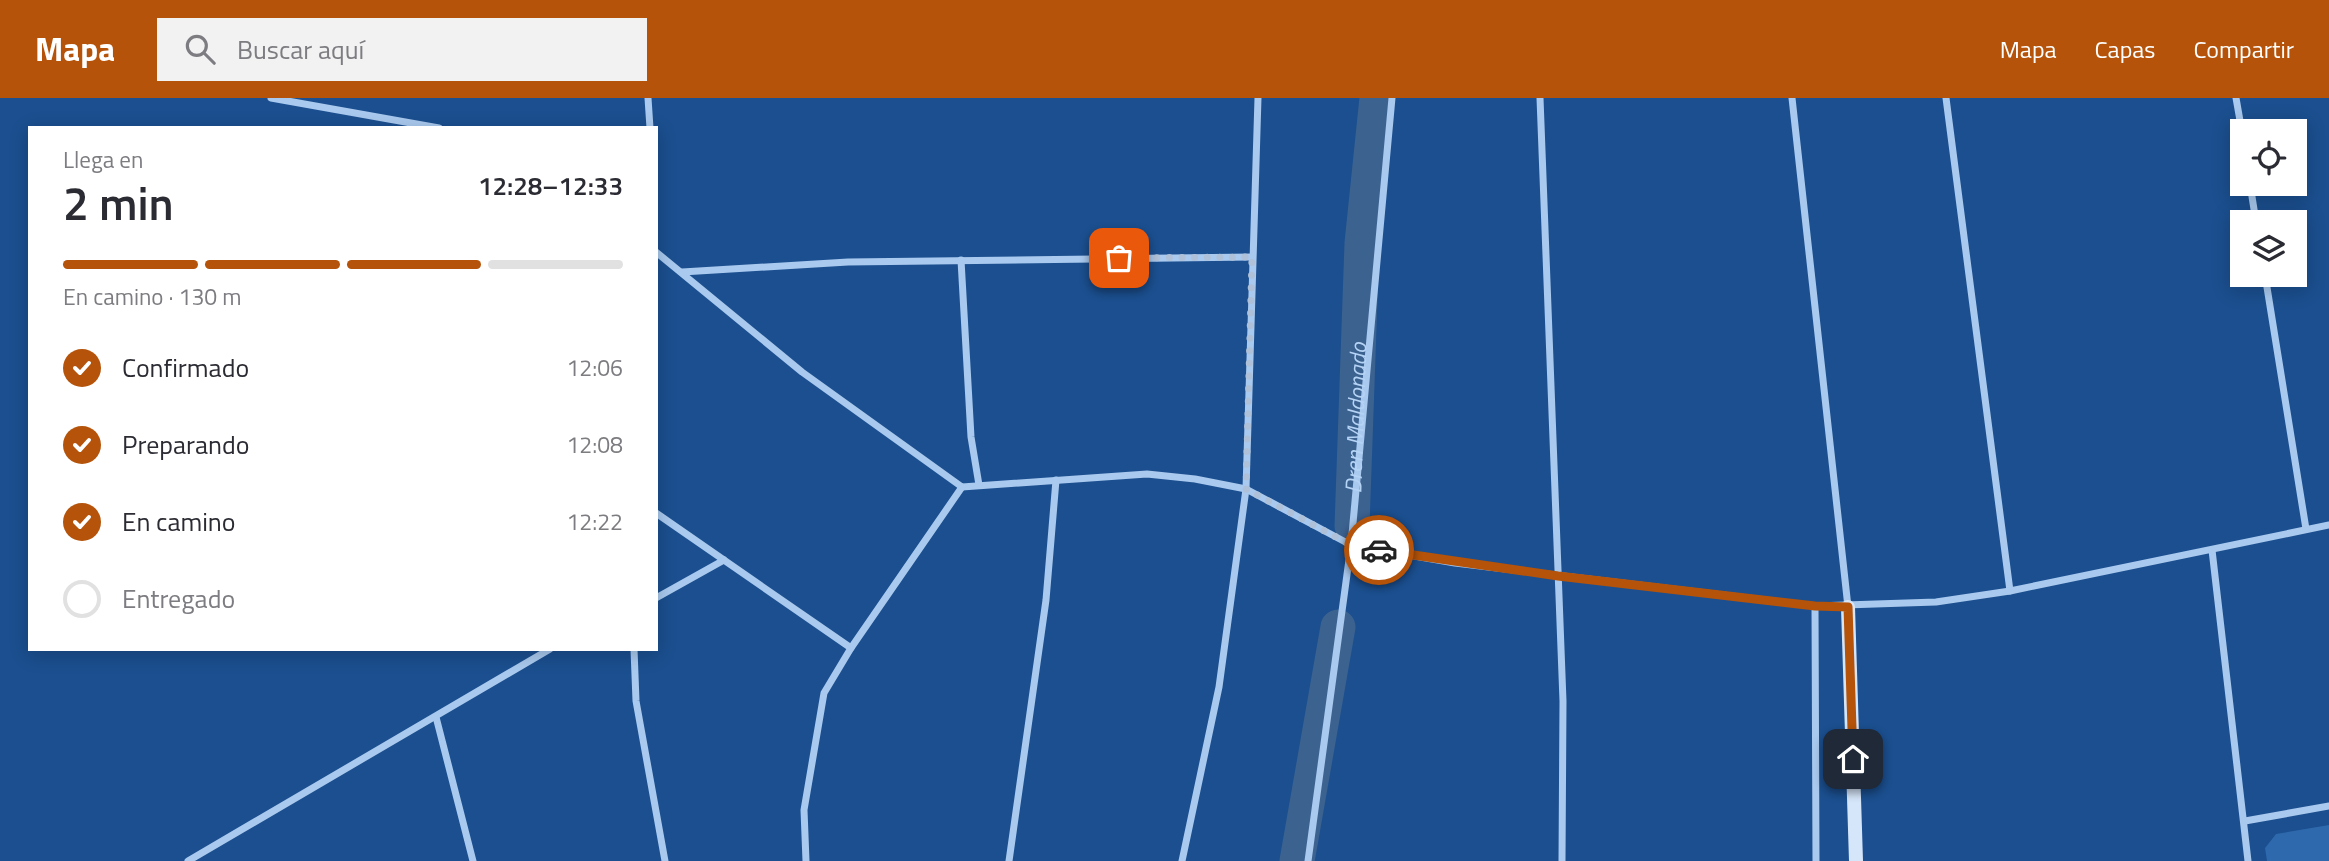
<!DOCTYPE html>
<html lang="es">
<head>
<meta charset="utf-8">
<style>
  :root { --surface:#fff; --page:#f2f2f3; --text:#2b2b33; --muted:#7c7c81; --line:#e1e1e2; --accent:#b45309 }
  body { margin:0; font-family:"Titillium Web",sans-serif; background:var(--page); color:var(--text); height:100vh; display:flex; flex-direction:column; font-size:26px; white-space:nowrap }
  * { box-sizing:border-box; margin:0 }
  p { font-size:23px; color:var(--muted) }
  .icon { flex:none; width:38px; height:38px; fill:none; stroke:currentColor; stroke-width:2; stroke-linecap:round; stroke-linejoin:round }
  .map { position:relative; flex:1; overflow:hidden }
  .side { position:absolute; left:28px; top:28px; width:630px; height:525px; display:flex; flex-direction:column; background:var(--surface); border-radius:0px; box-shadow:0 4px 18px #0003 }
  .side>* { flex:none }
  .controls { position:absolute; left:2230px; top:21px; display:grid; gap:14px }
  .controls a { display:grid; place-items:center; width:77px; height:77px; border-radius:0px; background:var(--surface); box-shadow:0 4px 18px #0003; font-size:35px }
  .pin { position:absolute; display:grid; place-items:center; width:60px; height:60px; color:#fff; margin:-30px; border-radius:14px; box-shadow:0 4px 10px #0006 }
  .courier { position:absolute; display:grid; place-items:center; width:70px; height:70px; margin:-35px; border:5px solid #b45309; border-radius:50%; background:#fff; color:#222; box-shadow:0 2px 9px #0007 }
  .headline em { font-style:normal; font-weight:600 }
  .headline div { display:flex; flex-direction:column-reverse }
  .headline { display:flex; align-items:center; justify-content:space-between; height:119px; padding:0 35px }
  h1 { font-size:46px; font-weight:600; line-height:52px }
  .bar { display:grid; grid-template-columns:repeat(4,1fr); gap:10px 7px; align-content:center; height:84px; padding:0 35px }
  .bar i { height:9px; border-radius:5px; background:var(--line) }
  .bar .active { background:var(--accent) }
  .bar p { grid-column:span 4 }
  ol { padding:0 35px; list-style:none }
  li { display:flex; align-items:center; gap:21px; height:77px }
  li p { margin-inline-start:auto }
  li .icon { padding:7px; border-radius:50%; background:var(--accent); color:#fff; stroke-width:4 }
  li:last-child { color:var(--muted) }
  li i { width:38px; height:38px; border:4px solid var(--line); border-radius:50% }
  header { display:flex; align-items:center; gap:42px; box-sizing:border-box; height:98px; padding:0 35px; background:var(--accent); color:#fff }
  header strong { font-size:33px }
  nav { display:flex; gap:38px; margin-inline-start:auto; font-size:24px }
  .search { width:490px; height:63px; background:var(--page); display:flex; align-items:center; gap:18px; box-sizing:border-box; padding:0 24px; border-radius:0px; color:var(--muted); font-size:26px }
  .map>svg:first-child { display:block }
  .green { fill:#2e69ad }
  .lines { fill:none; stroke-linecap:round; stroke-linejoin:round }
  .canal { stroke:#3c6290; stroke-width:35 }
  .street { stroke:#a9c9ee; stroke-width:7 }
  .secondary { stroke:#d6e6fa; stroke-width:14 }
  .done { stroke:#afc1d8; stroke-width:7; stroke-dasharray:0 12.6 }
  .route { stroke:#b45309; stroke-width:9 }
  .labels { text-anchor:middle; stroke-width:6; stroke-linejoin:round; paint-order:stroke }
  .water-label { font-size:23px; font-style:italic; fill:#b5d3f5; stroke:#1b4f8f }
</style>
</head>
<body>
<header>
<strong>Mapa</strong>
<div class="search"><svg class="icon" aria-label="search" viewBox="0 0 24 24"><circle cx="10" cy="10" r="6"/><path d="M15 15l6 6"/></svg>Buscar aquí</div>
<nav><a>Mapa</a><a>Capas</a><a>Compartir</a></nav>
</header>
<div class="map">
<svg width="2329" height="763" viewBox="0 0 2329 763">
  <rect width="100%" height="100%" fill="#1b4f8f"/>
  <path class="green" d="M2329,727V763H2267L2265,750L2276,736Z"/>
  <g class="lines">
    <g class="canal">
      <path id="s1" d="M1352,428L1362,145L1377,0"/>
      <path d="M1297,763L1338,529"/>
    </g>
    <g class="street">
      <path d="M271,0L439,30"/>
      <path d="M648,0L650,30"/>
      <path d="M1540,0L1563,603L1562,763"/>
      <path d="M1792,0L1848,509"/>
      <path d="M1946,0L2010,493"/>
      <path d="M2236,0L2242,34"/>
      <path d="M2250,86L2256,124"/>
      <path d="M656,154L802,274L962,389L1147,376L1195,381L1246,391L1351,447L1455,465L1815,508L1936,504L2010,493L2329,427"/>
      <path d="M961,162L971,339L979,387"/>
      <path d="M682,174L848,164L1252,159"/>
      <path d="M2265,177L2306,431"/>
      <path d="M656,415L851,550"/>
      <path d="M2212,452L2248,763"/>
      <path d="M656,500L724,462"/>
      <path d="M1815,508L1816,763"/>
      <path d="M634,551L636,603L665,763"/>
      <path d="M436,619L473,763"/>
      <path d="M2245,723L2329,708"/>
      <path d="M188,763L550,551"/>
      <path d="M806,763L804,712L824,595L851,550L962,389"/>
      <path d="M1009,763L1046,502L1056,382"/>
      <path d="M1182,763L1219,589L1246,391L1258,0"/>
      <path d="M1308,763L1351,447L1392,0"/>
    </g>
    <path class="secondary" d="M1848,509L1856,763"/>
  </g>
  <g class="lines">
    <path class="done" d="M1119,160L1252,159L1246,391L1351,447L1379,452"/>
    <path class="route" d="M1379,452L1558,478L1815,508L1848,509L1853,661"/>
  </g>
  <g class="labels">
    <g class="water-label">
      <text dy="8" stroke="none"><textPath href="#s1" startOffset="108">Dren Maldonado</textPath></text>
    </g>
  </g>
</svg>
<div class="controls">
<a><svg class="icon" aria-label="locate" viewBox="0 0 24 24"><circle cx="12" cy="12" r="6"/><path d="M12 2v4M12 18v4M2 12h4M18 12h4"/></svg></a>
<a><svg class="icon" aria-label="layers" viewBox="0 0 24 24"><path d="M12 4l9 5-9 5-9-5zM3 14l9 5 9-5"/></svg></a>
</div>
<div class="pin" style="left:1119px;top:160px;background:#ea580c"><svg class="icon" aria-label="bag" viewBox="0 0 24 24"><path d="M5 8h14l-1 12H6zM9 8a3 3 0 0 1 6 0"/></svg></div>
<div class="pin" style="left:1853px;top:661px;background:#1f2937"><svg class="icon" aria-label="home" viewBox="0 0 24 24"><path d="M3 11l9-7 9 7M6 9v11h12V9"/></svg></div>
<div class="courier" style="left:1379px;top:452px"><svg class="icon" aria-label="car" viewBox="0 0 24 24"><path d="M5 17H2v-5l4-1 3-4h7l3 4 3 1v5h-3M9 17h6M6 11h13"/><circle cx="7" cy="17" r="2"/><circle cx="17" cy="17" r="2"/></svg></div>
<section class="side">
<div class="headline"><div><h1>2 min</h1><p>Llega en</p></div><em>12:28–12:33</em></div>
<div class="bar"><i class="active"></i><i class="active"></i><i class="active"></i><i></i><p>En camino · 130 m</p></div>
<ol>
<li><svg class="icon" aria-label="check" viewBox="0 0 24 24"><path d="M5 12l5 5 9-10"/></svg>Confirmado<p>12:06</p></li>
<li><svg class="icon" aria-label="check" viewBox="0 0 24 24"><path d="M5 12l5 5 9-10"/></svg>Preparando<p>12:08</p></li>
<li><svg class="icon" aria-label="check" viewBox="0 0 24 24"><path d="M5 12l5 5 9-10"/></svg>En camino<p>12:22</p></li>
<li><i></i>Entregado</li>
</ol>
</section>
</div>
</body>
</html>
